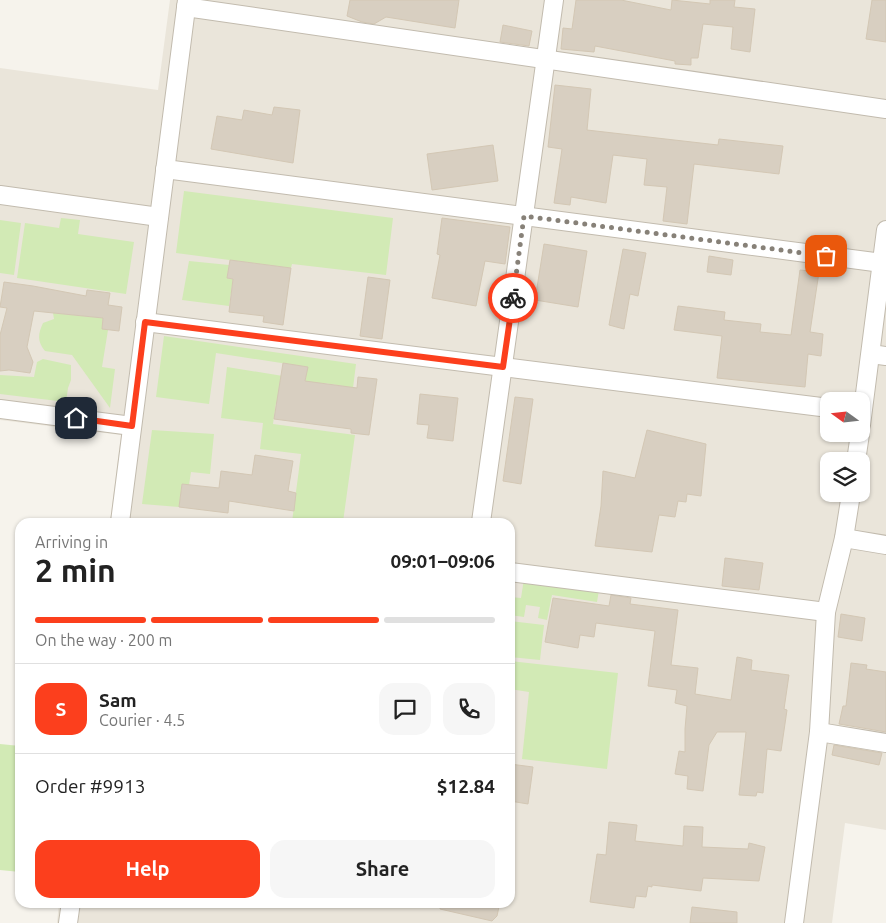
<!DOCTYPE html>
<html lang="en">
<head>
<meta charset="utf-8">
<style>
  :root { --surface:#fff; --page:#f6f6f6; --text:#222; --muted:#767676; --line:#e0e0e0; --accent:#fc3f1d }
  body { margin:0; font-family:Ubuntu,sans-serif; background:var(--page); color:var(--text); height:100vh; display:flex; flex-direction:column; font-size:19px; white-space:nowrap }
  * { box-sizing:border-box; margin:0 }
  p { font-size:16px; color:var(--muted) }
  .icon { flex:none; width:28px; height:28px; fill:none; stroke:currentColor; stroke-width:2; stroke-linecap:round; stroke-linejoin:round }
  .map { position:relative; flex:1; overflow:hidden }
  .details { position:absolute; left:15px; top:518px; width:500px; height:390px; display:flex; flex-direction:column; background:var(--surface); border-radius:15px; box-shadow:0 1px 4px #0004 }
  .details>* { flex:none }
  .needle { width:32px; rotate:285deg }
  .fabs { position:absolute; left:820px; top:392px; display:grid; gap:10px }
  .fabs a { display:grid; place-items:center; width:50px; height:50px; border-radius:10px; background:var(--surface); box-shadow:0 1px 4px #0004; font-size:25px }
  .pin { position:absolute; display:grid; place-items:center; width:42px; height:42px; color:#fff; margin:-21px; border-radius:10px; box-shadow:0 2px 8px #0006 }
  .courier { position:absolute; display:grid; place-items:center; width:50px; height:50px; margin:-25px; border:4px solid #fc3f1d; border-radius:50%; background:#fff; color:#222; box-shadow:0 1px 6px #0007 }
  .headline em { font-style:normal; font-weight:600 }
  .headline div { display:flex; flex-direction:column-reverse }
  .headline { display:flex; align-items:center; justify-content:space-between; height:85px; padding:0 20px }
  h1 { font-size:32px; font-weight:600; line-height:38px }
  .bar { display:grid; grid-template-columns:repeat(4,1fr); gap:8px 5px; align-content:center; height:60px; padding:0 20px }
  .bar i { height:6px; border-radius:4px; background:var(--line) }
  .bar .active { background:var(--accent) }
  .bar p { grid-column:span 4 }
  .line { display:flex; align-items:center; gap:12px; padding:0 20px; border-top:1px solid var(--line) }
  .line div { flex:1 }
  .round { display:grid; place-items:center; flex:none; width:52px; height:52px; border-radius:15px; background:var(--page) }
  .primary-button { display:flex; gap:10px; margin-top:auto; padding:10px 20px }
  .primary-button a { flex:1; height:58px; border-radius:15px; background:var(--accent); color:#fff; font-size:20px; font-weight:600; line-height:58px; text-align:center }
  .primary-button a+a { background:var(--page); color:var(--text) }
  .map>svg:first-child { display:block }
  .residential { fill:#eae5da; fill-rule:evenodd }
  .green { fill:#d2eab5 }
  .building { fill:#d8cfc1; stroke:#d3c7b4 }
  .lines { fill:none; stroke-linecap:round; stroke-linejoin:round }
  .minor-casing { stroke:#c2bbae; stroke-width:20 }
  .minor { stroke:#fff; stroke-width:18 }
  .done { stroke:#878178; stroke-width:5; stroke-dasharray:0 9 }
  .route { stroke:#fc3f1d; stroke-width:6 }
</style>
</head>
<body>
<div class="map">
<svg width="886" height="923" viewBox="0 0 886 923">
  <rect width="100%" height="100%" fill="#f6f3ec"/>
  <path class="residential" d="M170,0H886V830L845,823L832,923H57L59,902H510V522H110L121,435L0,420V68L158,90ZM829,401H861V434H829ZM829,461H861V494H829Z"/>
  <g class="green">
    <path d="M184,191L393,218L386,275L292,264L291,268L176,253Z"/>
    <path d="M61,218L80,220L78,234L134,242L126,294L17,278L25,223L59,228Z"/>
    <path d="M0,220L21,223L14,275L0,273Z"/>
    <path d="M189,261L229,265L227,278L233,279L229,306L182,300Z"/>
    <path d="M53,313L103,318L102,328L108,330L102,367L115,369L110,408L72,355L45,351C37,341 38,334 43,323L54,319Z"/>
    <path d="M164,336L356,364L350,412L343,386L324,383L305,384L307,367L216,353L209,404L156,397Z"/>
    <path d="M43,359L71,365V380L68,388L66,402L0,394V375L34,377L37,362Z"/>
    <path d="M227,367L289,377L285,404L276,403L273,424L355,435L343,522H292L301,454L260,449L263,423L221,418Z"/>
    <path d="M152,430L214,434L210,474L191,472L189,485L182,484L179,507L142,504Z"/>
    <path d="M524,579L599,590L597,602L552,595L547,620L538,618L540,607L526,605L524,617L510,615V597L521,598Z"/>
    <path d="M510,621L544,625L540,660L510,657Z"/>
    <path d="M510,661L618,673L607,769L522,759L529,692L510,689Z"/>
    <path d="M0,744L20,746V872L0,870Z"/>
  </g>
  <g class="building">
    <path d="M350,0H459L455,28L386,17L374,24L362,22L347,16Z"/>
    <path d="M576,0H621L671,10L672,0L710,4V0H735L734,7L755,9L750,52L731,49L733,27L703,24L698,58H691V65L675,64V61L595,46L594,52L561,49L563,28L572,29Z"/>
    <path d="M872,0H886V42L866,39Z"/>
    <path d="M503,25L532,31L529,46L500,42Z"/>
    <path d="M555,85L591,89L587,130L718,145L719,139L783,146L779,174L694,164L687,224L663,221L667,187L644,185L647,159L613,155L606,203L571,197L570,205L554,203L562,149L548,147Z"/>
    <path d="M274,107L300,110L293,163L211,149L217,116L242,120L244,110L272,115Z"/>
    <path d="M493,145L498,181L432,190L427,154Z"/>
    <path d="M442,218L510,227L505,264L485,261L476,306L432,298L440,255L437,254Z"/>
    <path d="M544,244L587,251L578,307L535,300Z"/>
    <path d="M623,249L646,253L638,296L630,294L624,329L609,325Z"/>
    <path d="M709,256L733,260L731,275L707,272Z"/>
    <path d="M230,260L291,268L283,325L263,322L264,316L229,312L233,279L227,278Z"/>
    <path d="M800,270L819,272L810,332L823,334L821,356L808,354L805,387L717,378L722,336L674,330L678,306L725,312L724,320L761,324L760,332L791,335Z"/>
    <path d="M368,277L390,280L382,339L360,336Z"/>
    <path d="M4,282L33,286L86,296L87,290L110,293L108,305L122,307L119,331L102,329L103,318L34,311L27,347L33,362L30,373L9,370L0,371V335L7,308L0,307Z"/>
    <path d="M283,363L308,367L305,381L357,388L358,377L377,379L369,435L351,433V429L274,419Z"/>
    <path d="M420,394L458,398L453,441L427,438L429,425L417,424Z"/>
    <path d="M515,397L533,399L521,484L503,481Z"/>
    <path d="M647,430L706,444L701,496L687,494L686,502L678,501L675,517L659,515L652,552L595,546L601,506L603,471L635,478Z"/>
    <path d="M255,455L293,461L288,491L296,493L294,511L229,501L228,513L179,507L182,484L219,488L221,471L252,475Z"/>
    <path d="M725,558L763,563L759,590L722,586Z"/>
    <path d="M611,595L631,598L630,604L678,610L671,665L698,668L695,694L731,700L737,657L752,660L751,670L789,675L784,709L787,710L781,751L767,749L763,793L757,792L756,796L739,795L746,732H717L709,745L703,791L687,789L688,776L675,774L679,751L685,752V729L687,706L675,703L677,690L648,686L655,631L596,623L594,637L580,635L578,648L545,642L553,598L609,606Z"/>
    <path d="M841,614L865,618L862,641L838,637Z"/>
    <path d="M851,663L867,665L866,669L886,672V732L839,724L843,706H846Z"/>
    <path d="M834,745L882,753L879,765L832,755Z"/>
    <path d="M510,764L533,767L528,804L510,801Z"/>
    <path d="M609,822L637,825L635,841L683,846L684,826L703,827L702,847L748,849L749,843L765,847L759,881L703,878L701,891L652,885V887L648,886L646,897L636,896L634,908L590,902L597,854L606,855Z"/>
    <path d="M441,902H500L497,916L492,921L440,909Z"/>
    <path d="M692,907L737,912V923H690Z"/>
  </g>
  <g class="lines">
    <g class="minor-casing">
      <g id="minor">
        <path d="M186,7L886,109"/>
        <path d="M165,169L882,263"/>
        <path d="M0,195L159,217"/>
        <path d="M145,322L829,408"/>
        <path d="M871,354L886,356"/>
        <path d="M0,409L132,426"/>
        <path d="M861,425L886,230"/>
        <path d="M856,461L860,434"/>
        <path d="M120,522L187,0"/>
        <path d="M481,522L554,0"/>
        <path d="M844,538L886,545"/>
        <path d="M510,572L826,612"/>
        <path d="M819,732L886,743"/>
        <path d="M68,923L71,902"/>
        <path d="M794,923L819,732L826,612L844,538L851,494"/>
      </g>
    </g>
    <use href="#minor" class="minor"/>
  </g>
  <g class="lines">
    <path class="done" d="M513,298L524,216L826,256"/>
    <path class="route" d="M76,418L132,426L145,322L503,367L513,298"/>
  </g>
</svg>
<div class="fabs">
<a><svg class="needle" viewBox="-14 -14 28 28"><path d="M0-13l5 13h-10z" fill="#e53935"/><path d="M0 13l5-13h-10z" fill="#767676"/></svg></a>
<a><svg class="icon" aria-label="layers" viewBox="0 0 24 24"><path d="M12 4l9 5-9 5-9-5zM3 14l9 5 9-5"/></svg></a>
</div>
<div class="pin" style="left:826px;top:256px;background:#ea580c"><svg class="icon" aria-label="bag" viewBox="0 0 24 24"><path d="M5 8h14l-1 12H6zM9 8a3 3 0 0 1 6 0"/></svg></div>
<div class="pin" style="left:76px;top:418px;background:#1f2937"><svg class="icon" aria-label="home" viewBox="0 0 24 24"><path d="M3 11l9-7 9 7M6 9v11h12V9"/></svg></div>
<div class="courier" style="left:513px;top:298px"><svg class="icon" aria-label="bike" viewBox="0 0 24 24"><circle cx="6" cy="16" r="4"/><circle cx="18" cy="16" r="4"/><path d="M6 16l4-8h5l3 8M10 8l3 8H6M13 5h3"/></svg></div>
<section class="details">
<div class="headline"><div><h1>2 min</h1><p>Arriving in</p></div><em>09:01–09:06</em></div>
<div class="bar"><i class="active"></i><i class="active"></i><i class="active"></i><i></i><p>On the way · 200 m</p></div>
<div class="line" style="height:90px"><b class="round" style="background:var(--accent);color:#fff">S</b><div><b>Sam</b><p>Courier · 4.5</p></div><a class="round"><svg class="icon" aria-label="chat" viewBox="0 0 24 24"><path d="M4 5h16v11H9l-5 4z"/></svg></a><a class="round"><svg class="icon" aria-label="phone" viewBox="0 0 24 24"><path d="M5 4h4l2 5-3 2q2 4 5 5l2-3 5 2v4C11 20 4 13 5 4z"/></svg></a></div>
<div class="line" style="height:65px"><div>Order #9913</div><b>$12.84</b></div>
<div class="primary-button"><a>Help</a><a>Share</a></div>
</section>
</div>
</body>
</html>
